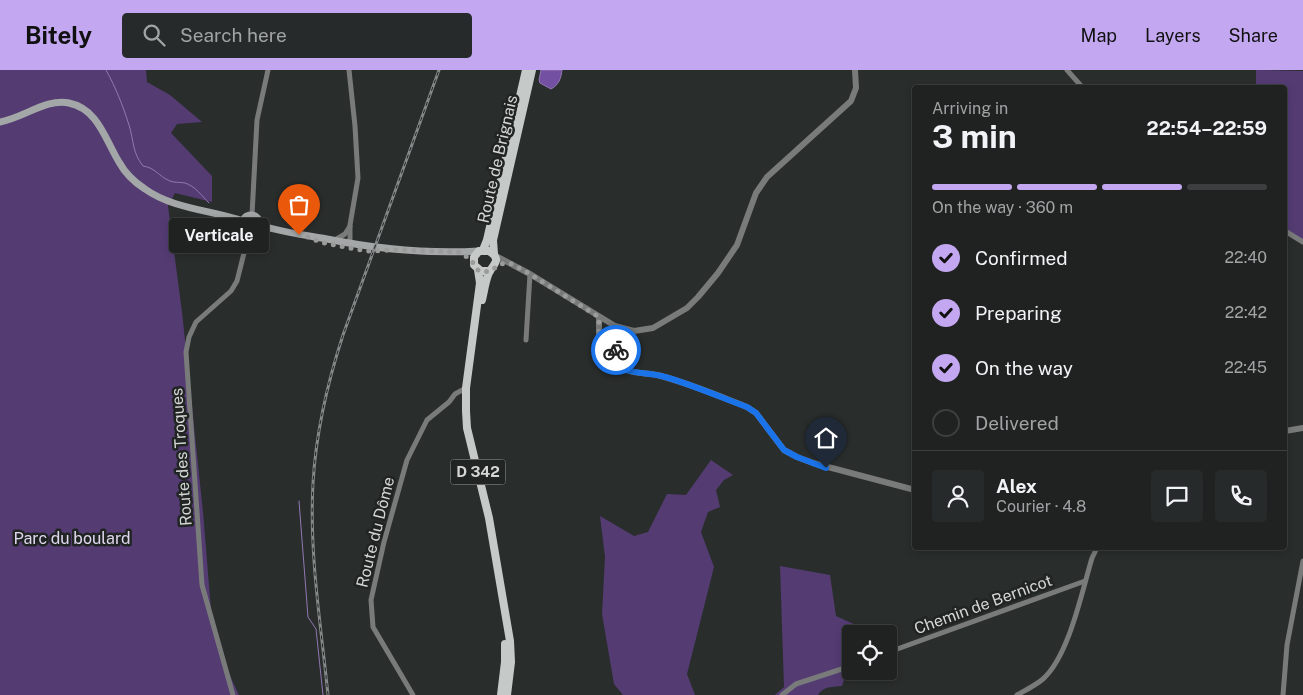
<!DOCTYPE html>
<html lang="en">
<head>
<meta charset="utf-8">
<style>
  :root { --surface:#1f2221; --page:#272a2a; --text:#f1f3f6; --muted:#a1a4a5; --line:#3c3f3f; --accent:#c4a7f1 }
  body { margin:0; font-family:"Public Sans",sans-serif; background:var(--page); color:var(--text); height:100vh; display:flex; flex-direction:column; font-size:19px; white-space:nowrap }
  * { box-sizing:border-box; margin:0 }
  p { font-size:16px; color:var(--muted) }
  .icon { flex:none; width:28px; height:28px; fill:none; stroke:currentColor; stroke-width:2; stroke-linecap:round; stroke-linejoin:round }
  .map { position:relative; flex:1; overflow:hidden }
  .sheet { position:absolute; left:912px; top:15px; width:375px; height:465px; display:flex; flex-direction:column; background:var(--surface); border-radius:5px; box-shadow:0 2px 8px #0003,0 0 0 1px var(--line) }
  .sheet>* { flex:none }
  .fabs { position:absolute; left:842px; top:555px; display:grid; gap:10px }
  .fabs a { display:grid; place-items:center; width:55px; height:55px; border-radius:5px; background:var(--surface); box-shadow:0 2px 8px #0003,0 0 0 1px var(--line); font-size:25px }
  .pin { position:absolute; display:grid; place-items:center; width:42px; height:42px; color:#fff; margin:-51px -21px; border-radius:50% 50% 50% 0; rotate:-45deg; box-shadow:0 0 5px #0007 }
  .pin .icon { rotate:45deg }
  .courier { position:absolute; display:grid; place-items:center; width:50px; height:50px; margin:-25px; border:4px solid #1a73e8; border-radius:50%; background:#fff; color:#222; box-shadow:0 1px 6px #0007 }
  .bubble { position:absolute; height:35px; border-radius:5px; background:var(--surface); box-shadow:0 2px 8px #0003,0 0 0 1px var(--line); font-size:16px; font-weight:700; line-height:35px; text-align:center }
  .headline em { font-style:normal; font-weight:700 }
  .headline div { display:flex; flex-direction:column-reverse }
  .headline { display:flex; align-items:center; justify-content:space-between; height:85px; padding:0 20px }
  h1 { font-size:32px; font-weight:700; line-height:38px }
  .bar { display:grid; grid-template-columns:repeat(4,1fr); gap:8px 5px; align-content:center; height:60px; padding:0 20px }
  .bar i { height:6px; border-radius:4px; background:var(--line) }
  .bar .selected { background:var(--accent) }
  .bar p { grid-column:span 4 }
  .line { display:flex; align-items:center; gap:12px; padding:0 20px; border-top:1px solid var(--line) }
  .line div { flex:1 }
  .round { display:grid; place-items:center; flex:none; width:52px; height:52px; border-radius:5px; background:var(--page) }
  ol { padding:0 20px; list-style:none }
  li { display:flex; align-items:center; gap:15px; height:55px }
  li p { margin-inline-start:auto }
  li .icon { padding:5px; border-radius:50%; background:var(--accent); color:#111; stroke-width:4 }
  li:last-child { color:var(--muted) }
  li i { width:28px; height:28px; border:2px solid var(--line); border-radius:50% }
  header { display:flex; align-items:center; gap:30px; box-sizing:border-box; height:70px; padding:0 25px; background:var(--accent); color:#111 }
  header strong { font-size:24px }
  nav { display:flex; gap:28px; margin-inline-start:auto; font-size:18px }
  .search { width:350px; height:45px; background:var(--page); display:flex; align-items:center; gap:12px; box-sizing:border-box; padding:0 18px; border-radius:5px; color:var(--muted); font-size:19px }
  .map>svg:first-child { display:block }
  .green { fill:#543c73 }
  .water { fill:#7450a2; stroke:#9178b2 }
  .lines { fill:none; stroke-linecap:round; stroke-linejoin:round }
  .stream { stroke:#9178b2; stroke-width:1 }
  .minor { stroke:#797b7a; stroke-width:5 }
  .tertiary { stroke:#797b7a; stroke-width:6 }
  .secondary { stroke:#a4a7a7; stroke-width:7 }
  .primary { stroke:#c5cac9; stroke-width:8 }
  .rail-casing { stroke:#858888; stroke-width:3 }
  .rail { stroke:#202423; stroke-width:1; stroke-dasharray:4; stroke-linecap:butt }
  .done { stroke:#999c9b; stroke-width:5; stroke-dasharray:0 9 }
  .route { stroke:#1a73e8; stroke-width:6 }
  .labels { text-anchor:middle; stroke-width:5; stroke-linejoin:round; paint-order:stroke }
  .shield { fill:#202423; stroke:#9fa1a1; stroke-width:1 }
  .shield-label { font-size:15px; font-weight:bold; fill:#d5d7d7 }
  .street-label { font-size:16px; fill:#d5d7d7; stroke:#202423 }
  .park-label { font-size:16px; fill:#e1d8ef; stroke:#202423 }
</style>
</head>
<body>
<header>
<strong>Bitely</strong>
<div class="search"><svg class="icon" aria-label="search" viewBox="0 0 24 24"><circle cx="10" cy="10" r="6"/><path d="M15 15l6 6"/></svg>Search here</div>
<nav><a>Map</a><a>Layers</a><a>Share</a></nav>
</header>
<div class="map">
<svg width="1303" height="625" viewBox="0 0 1303 625">
  <rect width="100%" height="100%" fill="#292d2c"/>
  <g class="green">
    <path d="M0,0H146L147,12L170,25L202,52L177,54L171,63L212,106V132L175,123L168,136L182,242L203,442L212,552L218,580L239,625H0Z"/>
    <path d="M1256,0L1303,1V171L1285,159V18L1256,17Z"/>
    <path d="M711,390L733,405L724,410L716,420L720,437L708,442L701,462L714,497L687,604L695,625H623L614,614L602,544L605,487L600,446L634,466L648,462L667,424L686,425Z"/>
    <path d="M780,496L830,505L836,546L871,562V564H851V591L842,596L845,606L842,616C833,617 823,616 818,625H775L784,617Z"/>
  </g>
  <path class="water" d="M541,0H562C561,8 559,15 551,19L540,13L539,10Z"/>
  <g class="lines">
    <g class="stream">
      <path d="M106,0C116,18 123,36 129,55C134,71 132,82 143,96C156,98 158,106 170,111C175,113 180,112 185,113C195,116 202,126 209,133"/>
      <path d="M299,431L308,547L316,559L323,625"/>
    </g>
    <g class="minor">
      <path d="M349,0L355,56L358,108L350,155V174"/>
      <path d="M1067,0L1083,18"/>
      <path d="M252,145L257,50L268,0"/>
      <path d="M1285,161L1303,172"/>
      <path d="M335,170L345,164L350,156"/>
      <path d="M526,270L530,204"/>
      <path d="M889,582L1085,511"/>
      <path d="M233,625L202,515L186,282L189,267L196,252L231,221L237,211L249,163"/>
      <path d="M413,625L373,557L371,530L384,472L407,390L427,350L449,332L455,324L466,318"/>
      <path d="M782,625L796,614L851,596"/>
      <path d="M1017,625C1026,620 1036,615 1043,609C1069,586 1082,521 1092,488L1097,478"/>
      <path d="M1283,625L1287,575L1303,491"/>
    </g>
    <g class="tertiary">
      <path d="M494,185L530,204L615,256L634,261L653,258L687,238L698,227L718,203L737,175L756,123L767,107L851,31L856,18L855,0"/>
      <path d="M599,247V287L603,290C612,288 616,278 626,276L630,279V284L625,293L627,300C637,304 650,303 661,306C691,314 719,326 747,337L756,343L784,380L797,387L813,393L915,420"/>
      <path d="M1285,361L1303,358"/>
    </g>
    <g class="secondary">
      <path d="M0,52C23,48 47,28 69,33C98,39 105,69 119,92C125,103 134,112 145,119C173,139 211,140 243,151"/>
      <circle cx="251" cy="154" r="9"/>
      <path d="M259,155C281,162 304,165 327,169C377,179 428,184 479,181"/>
    </g>
    <g class="primary">
      <path d="M483,180L487,170L526,0"/>
      <path d="M494,184L493,170L532,0"/>
      <path d="M478,200L480,213L466,318V341L467,358L489,448L510,571L511,592L507,625"/>
      <path d="M482,230C484,222 485,213 488,205C491,195 504,191 489,181H479L474,187V195L481,201H490"/>
      <path d="M501,625L505,592V574"/>
    </g>
    <g class="rail-casing">
      <path id="rail" d="M328,625C321,555 309,484 313,413C316,362 327,314 343,265L439,0"/>
    </g>
    <use href="#rail" class="rail"/>
  </g>
  <g class="lines">
    <path class="done" d="M299,165L312,168L319,172L366,181L399,180L460,182L471,190L478,200L484,202L490,201L501,194L510,193L530,204L599,247V287L603,290L606,289L616,280"/>
    <path class="route" d="M616,280L626,276L630,279V284L624,293L626,300C638,304 653,303 665,307C693,315 720,327 747,337L756,343L784,380L797,387L826,398"/>
  </g>
  <g class="labels">
    <rect class="shield" x="450.5" y="389.5" width="55" height="25" rx="4"/>
    <g class="shield-label">
      <text x="478" y="407">D 342</text>
    </g>
    <g class="street-label">
      <text transform="translate(497 89) rotate(-77)" y="6">Route de Brignais</text>
      <text transform="translate(181 387) rotate(-94)" y="6">Route des Troques</text>
      <text transform="translate(375 462) rotate(-76)" y="6">Route du Dôme</text>
      <text transform="translate(983 534) rotate(-20)" y="6">Chemin de Bernicot</text>
    </g>
    <g class="park-label">
      <text x="72" y="474">Parc du boulard</text>
    </g>
  </g>
</svg>
<div class="fabs">
<a><svg class="icon" aria-label="locate" viewBox="0 0 24 24"><circle cx="12" cy="12" r="6"/><path d="M12 2v4M12 18v4M2 12h4M18 12h4"/></svg></a>
</div>
<div class="pin" style="left:299px;top:165px;background:#ea580c"><svg class="icon" aria-label="bag" viewBox="0 0 24 24"><path d="M5 8h14l-1 12H6zM9 8a3 3 0 0 1 6 0"/></svg></div>
<div class="pin" style="left:826px;top:398px;background:#1f2937"><svg class="icon" aria-label="home" viewBox="0 0 24 24"><path d="M3 11l9-7 9 7M6 9v11h12V9"/></svg></div>
<div class="courier" style="left:616px;top:280px"><svg class="icon" aria-label="bike" viewBox="0 0 24 24"><circle cx="6" cy="16" r="4"/><circle cx="18" cy="16" r="4"/><path d="M6 16l4-8h5l3 8M10 8l3 8H6M13 5h3"/></svg></div>
<div class="bubble" style="left:169px;top:148px;width:100px">Verticale</div>
<section class="sheet">
<div class="headline"><div><h1>3 min</h1><p>Arriving in</p></div><em>22:54–22:59</em></div>
<div class="bar"><i class="selected"></i><i class="selected"></i><i class="selected"></i><i></i><p>On the way · 360 m</p></div>
<ol>
<li><svg class="icon" aria-label="check" viewBox="0 0 24 24"><path d="M5 12l5 5 9-10"/></svg>Confirmed<p>22:40</p></li>
<li><svg class="icon" aria-label="check" viewBox="0 0 24 24"><path d="M5 12l5 5 9-10"/></svg>Preparing<p>22:42</p></li>
<li><svg class="icon" aria-label="check" viewBox="0 0 24 24"><path d="M5 12l5 5 9-10"/></svg>On the way<p>22:45</p></li>
<li><i></i>Delivered</li>
</ol>
<div class="line" style="height:90px"><a class="round"><svg class="icon" aria-label="person" viewBox="0 0 24 24"><circle cx="12" cy="8" r="4"/><path d="M4 21q1-7 8-7t8 7"/></svg></a><div><b>Alex</b><p>Courier · 4.8</p></div><a class="round"><svg class="icon" aria-label="chat" viewBox="0 0 24 24"><path d="M4 5h16v11H9l-5 4z"/></svg></a><a class="round"><svg class="icon" aria-label="phone" viewBox="0 0 24 24"><path d="M5 4h4l2 5-3 2q2 4 5 5l2-3 5 2v4C11 20 4 13 5 4z"/></svg></a></div>
</section>
</div>
</body>
</html>
